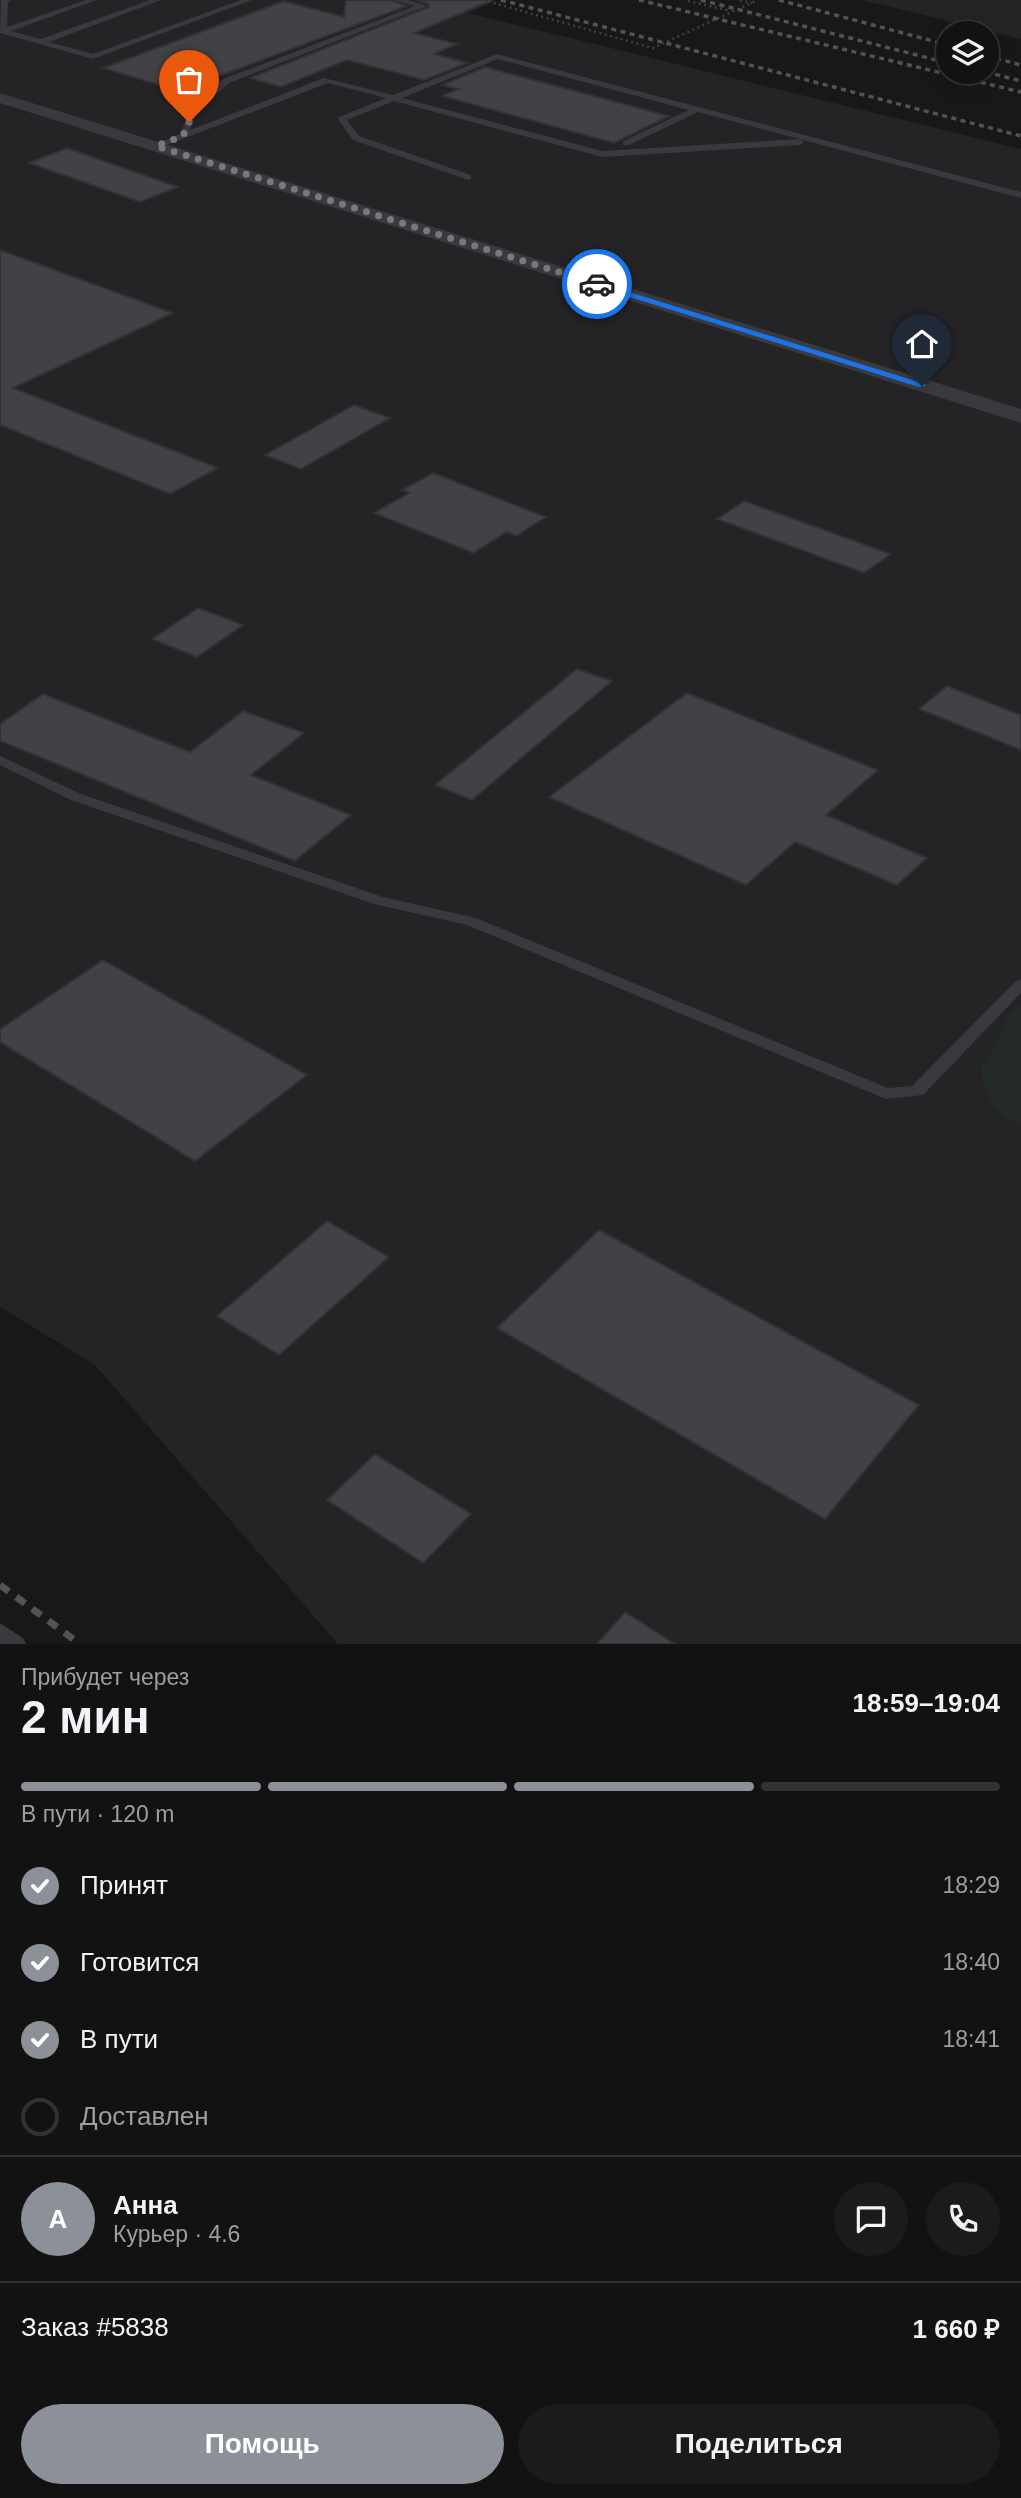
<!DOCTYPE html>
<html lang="ru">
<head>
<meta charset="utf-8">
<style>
  :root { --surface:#121213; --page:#1b1b1c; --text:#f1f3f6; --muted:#9c9ea0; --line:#313233; --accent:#8c9099 }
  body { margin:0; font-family:Helvetica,sans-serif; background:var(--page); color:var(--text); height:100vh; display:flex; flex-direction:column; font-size:26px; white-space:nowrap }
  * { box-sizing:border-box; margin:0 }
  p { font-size:23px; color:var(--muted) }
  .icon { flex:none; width:38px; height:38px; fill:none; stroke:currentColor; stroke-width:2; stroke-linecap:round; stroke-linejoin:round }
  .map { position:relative; height:1644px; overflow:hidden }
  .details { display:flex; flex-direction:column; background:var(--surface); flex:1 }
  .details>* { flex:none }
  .buttons { position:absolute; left:936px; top:21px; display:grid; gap:14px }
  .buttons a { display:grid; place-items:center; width:63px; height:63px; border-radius:50%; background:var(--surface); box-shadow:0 4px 18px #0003,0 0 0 2px var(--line); font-size:35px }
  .pin { position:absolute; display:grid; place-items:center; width:60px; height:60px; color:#fff; margin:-72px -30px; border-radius:50% 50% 50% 0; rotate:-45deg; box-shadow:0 0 7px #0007 }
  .pin .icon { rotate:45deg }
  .courier { position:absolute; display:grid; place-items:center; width:70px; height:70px; margin:-35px; border:5px solid #1a73e8; border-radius:50%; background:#fff; color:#222; box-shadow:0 2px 9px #0007 }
  .head em { font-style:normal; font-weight:600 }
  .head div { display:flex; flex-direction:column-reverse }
  .head { display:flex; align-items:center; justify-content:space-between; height:119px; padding:0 21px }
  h1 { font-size:46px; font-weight:600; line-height:52px }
  .bar { display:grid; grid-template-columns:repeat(4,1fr); gap:10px 7px; align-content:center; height:84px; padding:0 21px }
  .bar i { height:9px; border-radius:5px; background:var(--line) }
  .bar .on { background:var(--accent) }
  .bar p { grid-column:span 4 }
  .line { display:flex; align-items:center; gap:18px; padding:0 21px; border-top:2px solid var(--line) }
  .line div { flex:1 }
  .round { display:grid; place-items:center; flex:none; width:74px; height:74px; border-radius:37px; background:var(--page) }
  ol { padding:0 21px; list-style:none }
  li { display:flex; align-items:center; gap:21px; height:77px }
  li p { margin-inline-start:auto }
  li .icon { padding:7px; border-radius:50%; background:var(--accent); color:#fff; stroke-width:4 }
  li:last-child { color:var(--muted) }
  li i { width:38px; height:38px; border:4px solid var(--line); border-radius:50% }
  .cta { display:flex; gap:14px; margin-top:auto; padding:14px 21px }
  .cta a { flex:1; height:80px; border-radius:42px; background:var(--accent); color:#fff; font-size:28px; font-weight:600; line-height:80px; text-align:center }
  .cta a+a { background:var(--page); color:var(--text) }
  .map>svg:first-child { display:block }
  .built { fill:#242426 }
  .green { fill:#242b26 }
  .building { fill:#424246; stroke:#323235; stroke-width:2 }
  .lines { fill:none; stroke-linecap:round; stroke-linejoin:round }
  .path { stroke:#3f3f45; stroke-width:2.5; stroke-dasharray:2 3.5; stroke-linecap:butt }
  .service { fill:#39393e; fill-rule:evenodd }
  .minor { fill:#39393e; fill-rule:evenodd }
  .rail-far1 { stroke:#525258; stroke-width:3.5; stroke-dasharray:5 4.5; stroke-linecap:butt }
  .rail { stroke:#525258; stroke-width:7; stroke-dasharray:11 9; stroke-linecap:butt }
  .route { fill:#1a73e8 }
  .done { stroke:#787880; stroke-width:7; stroke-dasharray:0 12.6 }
</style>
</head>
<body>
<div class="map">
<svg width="1021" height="1644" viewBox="0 0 1021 1644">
  <rect width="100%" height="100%" fill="#181819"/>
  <g class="built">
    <path d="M0,0H474L489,4L468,13L1021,149V1644H338L95,1365L0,1307Z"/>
    <path d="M862,0H1021V39Z"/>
  </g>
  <path class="green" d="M1021,1005V1127C993,1109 984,1100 981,1066L996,1045L1010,1011Z"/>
  <g class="building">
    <path d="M346,0H391L407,6L179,91L103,68L284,1L344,17Z"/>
    <path d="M417,0H493L414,33L457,44L434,54L468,63L424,80L347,60L281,87L250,78L429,7L428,4Z"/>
    <path d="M485,67L669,116L614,143L442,96L458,89L442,85Z"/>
    <path d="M67,148L178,187L140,202L29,163Z"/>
    <path d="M0,250L173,313L13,388L218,468L170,494L0,425Z"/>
    <path d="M354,405L390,418L301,469L265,455Z"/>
    <path d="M433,473L546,517L516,536L507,532L473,553L374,513L409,493L402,490Z"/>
    <path d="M744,501L891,554L864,573L717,519Z"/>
    <path d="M198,608L243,625L197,657L152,639Z"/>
    <path d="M577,669L612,681L472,800L435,785Z"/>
    <path d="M947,686L1021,715V750L919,709Z"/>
    <path d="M687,693L878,770L826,815L927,858L897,885L795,842L746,885L549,797Z"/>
    <path d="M43,694L190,752L243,711L304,733L251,775L351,815L295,861L0,741V724Z"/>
    <path d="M103,960L307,1075L195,1161L0,1042V1029Z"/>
    <path d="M327,1221L389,1257L279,1355L217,1316Z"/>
    <path d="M599,1230L919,1405L825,1519L497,1328Z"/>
    <path d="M375,1454L471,1514L423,1563L327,1500Z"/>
    <path d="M625,1612L675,1644H597Z"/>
  </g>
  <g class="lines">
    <g class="path">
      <path d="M483,0L653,48L758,0"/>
      <path d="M740,0L752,3"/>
      <path d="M688,1L731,11"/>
    </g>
    <g class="service">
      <path d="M1,0H11L8,2L7,27L86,0H97L11,31L41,39L150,0H161L49,42L93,54L241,0H252L93,59L0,33Z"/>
      <path d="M394,0H408L427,6L229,83L198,110L190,130L324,78L393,95L497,54L1021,192V198L698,112L629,145H623V141L689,110L498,59L402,98L602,151L800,139L804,142L800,145L602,157L394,101L347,120L359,136L471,175V179L468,180L353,140L338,119L339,117L386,98L328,83L159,148L152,146L180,134L191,107L223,79L415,6Z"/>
      <path d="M0,756L81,794L383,897L476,918L888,1088L912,1086L1016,981L1021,979V993L923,1095L886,1099L467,925L374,904L71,800L0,765Z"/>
      <path d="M0,1623L23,1638L26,1644H0Z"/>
    </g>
    <path class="minor" d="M0,93L1021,409V423L0,103Z"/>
    <g class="rail-far1">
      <path d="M501,0L1021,136"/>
      <path d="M639,0L1021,92"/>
      <path d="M701,0L948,63"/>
      <path d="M779,0L948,45"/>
      <path d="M987,56L1021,65"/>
      <path d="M986,72L1021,81"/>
    </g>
    <path class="rail" d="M0,1585L80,1644"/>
  </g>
  <path class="route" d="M597,282L925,384L926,386L919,387L594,286Z"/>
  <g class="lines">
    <path class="done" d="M189,122L183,136L156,146L597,284"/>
  </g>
</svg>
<div class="buttons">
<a><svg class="icon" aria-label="layers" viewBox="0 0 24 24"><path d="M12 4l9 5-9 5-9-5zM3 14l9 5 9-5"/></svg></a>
</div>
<div class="pin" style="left:189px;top:122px;background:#ea580c"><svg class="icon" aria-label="bag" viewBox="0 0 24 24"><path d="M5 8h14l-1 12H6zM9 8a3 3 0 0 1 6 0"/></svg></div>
<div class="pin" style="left:922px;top:386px;background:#1f2937"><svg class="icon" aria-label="home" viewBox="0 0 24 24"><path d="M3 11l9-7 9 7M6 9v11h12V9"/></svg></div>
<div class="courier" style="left:597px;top:284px"><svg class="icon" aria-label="car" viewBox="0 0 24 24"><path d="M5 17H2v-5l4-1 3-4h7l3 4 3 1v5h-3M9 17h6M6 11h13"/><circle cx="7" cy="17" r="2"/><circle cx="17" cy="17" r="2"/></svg></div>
</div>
<section class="details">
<div class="head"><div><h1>2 мин</h1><p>Прибудет через</p></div><em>18:59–19:04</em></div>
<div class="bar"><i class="on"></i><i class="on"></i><i class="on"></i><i></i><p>В пути · 120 m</p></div>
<ol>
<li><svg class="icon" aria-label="check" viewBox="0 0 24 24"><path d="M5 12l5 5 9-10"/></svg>Принят<p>18:29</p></li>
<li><svg class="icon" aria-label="check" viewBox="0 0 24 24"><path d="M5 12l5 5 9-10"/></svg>Готовится<p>18:40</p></li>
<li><svg class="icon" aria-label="check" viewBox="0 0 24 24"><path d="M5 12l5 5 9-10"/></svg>В пути<p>18:41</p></li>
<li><i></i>Доставлен</li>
</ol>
<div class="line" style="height:126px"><b class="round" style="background:var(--accent);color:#fff">А</b><div><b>Анна</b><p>Курьер · 4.6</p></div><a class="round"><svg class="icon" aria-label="chat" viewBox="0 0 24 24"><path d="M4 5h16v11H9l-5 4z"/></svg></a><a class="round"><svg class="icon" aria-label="phone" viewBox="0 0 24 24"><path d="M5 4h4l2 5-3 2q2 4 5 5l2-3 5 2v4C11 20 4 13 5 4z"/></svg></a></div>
<div class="line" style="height:91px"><div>Заказ #5838</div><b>1 660 ₽</b></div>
<div class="cta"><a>Помощь</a><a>Поделиться</a></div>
</section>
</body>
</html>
